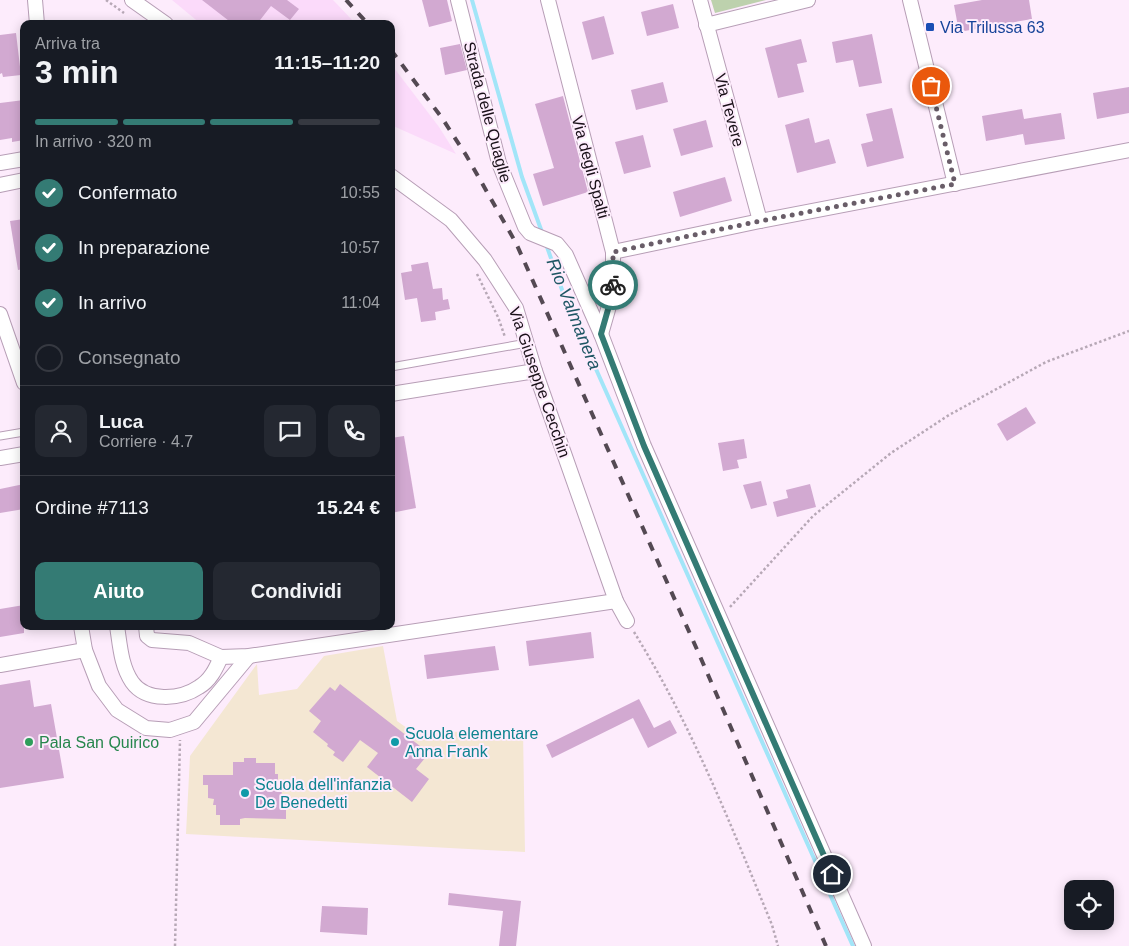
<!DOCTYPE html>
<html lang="it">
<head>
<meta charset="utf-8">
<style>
  :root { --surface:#171b24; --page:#242831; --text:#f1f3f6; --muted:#9ea1a6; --line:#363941; --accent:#347b74 }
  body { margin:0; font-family:Arial,sans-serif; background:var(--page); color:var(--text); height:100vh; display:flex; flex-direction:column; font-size:19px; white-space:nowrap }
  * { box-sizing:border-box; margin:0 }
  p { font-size:16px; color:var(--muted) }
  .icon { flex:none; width:28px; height:28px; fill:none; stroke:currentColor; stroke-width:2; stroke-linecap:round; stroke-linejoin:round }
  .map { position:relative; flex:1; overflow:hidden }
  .details { position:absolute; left:20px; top:20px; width:375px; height:610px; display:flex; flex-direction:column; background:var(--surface); border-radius:10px; box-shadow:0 2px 12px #0003 }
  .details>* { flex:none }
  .tools { position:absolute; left:1064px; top:880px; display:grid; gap:10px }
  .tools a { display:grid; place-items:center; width:50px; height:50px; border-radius:10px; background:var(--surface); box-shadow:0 2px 12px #0003; font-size:25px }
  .pin { position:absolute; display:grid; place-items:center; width:42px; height:42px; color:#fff; margin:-21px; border:2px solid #fff; border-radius:50%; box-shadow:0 1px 5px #0007 }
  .courier { position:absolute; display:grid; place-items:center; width:50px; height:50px; margin:-25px; border:4px solid #347b74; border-radius:50%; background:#fff; color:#222; box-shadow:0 1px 6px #0007 }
  .head em { font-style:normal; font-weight:600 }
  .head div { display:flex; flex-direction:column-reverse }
  .head { display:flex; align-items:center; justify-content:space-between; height:85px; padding:0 15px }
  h1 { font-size:32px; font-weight:600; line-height:38px }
  .bar { display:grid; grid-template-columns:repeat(4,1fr); gap:8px 5px; align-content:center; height:60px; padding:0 15px }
  .bar i { height:6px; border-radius:4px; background:var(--line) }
  .bar .active { background:var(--accent) }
  .bar p { grid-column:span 4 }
  .line { display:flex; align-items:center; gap:12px; padding:0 15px; border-top:1px solid var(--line) }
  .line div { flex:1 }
  .round { display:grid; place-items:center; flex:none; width:52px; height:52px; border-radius:10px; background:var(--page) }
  ol { padding:0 15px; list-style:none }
  li { display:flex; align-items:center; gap:15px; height:55px }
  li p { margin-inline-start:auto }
  li .icon { padding:5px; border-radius:50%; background:var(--accent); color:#fff; stroke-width:4 }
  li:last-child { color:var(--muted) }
  li i { width:28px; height:28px; border:2px solid var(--line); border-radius:50% }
  .cta { display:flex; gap:10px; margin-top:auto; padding:10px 15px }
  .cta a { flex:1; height:58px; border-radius:10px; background:var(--accent); color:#fff; font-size:20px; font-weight:600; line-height:58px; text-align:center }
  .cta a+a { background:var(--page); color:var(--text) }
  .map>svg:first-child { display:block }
  .built { fill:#fbdafa }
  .education { fill:#f4e7d3 }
  .green { fill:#bdd1ad }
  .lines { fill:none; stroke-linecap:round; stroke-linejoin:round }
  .stream { stroke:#a2e5f8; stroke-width:4 }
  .building { fill:#d2a9d1 }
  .lane-casing { stroke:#b79eb6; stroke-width:9 }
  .street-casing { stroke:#b79eb6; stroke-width:16 }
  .path { stroke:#b7a8b6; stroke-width:2.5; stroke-dasharray:2.5 2.5; stroke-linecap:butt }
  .lane { stroke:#fff; stroke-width:7 }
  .street { stroke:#fff; stroke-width:14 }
  .rail { stroke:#544953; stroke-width:4; stroke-dasharray:9 9; stroke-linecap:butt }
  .done { stroke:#695d68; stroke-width:5; stroke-dasharray:0 9 }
  .route { stroke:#347b74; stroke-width:6 }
  .transit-dot { fill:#1a4fb4; stroke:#fdecfc; stroke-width:2 }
  .leisure-dot { fill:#2e9e5b; stroke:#fdecfc; stroke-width:2 }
  .culture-dot { fill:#0f9aa8; stroke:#fdecfc; stroke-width:2 }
  .labels { text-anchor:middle; stroke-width:4; stroke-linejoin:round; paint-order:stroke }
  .transit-label { font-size:16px; fill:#164399; stroke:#fdecfc; text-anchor:start }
  .street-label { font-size:16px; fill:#191018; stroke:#fdecfc }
  .culture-label { font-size:16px; fill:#0d838f; stroke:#fdecfc; text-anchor:start }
  .leisure-label { font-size:16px; fill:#27864d; stroke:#fdecfc; text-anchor:start }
  .water-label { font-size:18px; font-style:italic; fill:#1e5664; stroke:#fdecfc }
</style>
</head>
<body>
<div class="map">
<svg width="1129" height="946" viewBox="0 0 1129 946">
  <rect width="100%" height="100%" fill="#fdecfc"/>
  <g class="built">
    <path d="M172,0H333L356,24H201Z"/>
    <path d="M391,64L439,127L456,154L391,125Z"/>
  </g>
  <path class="education" d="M383,646L397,721L414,733L523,730L525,852L186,834L190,756L257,664L259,695L297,689L324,656Z"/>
  <path class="green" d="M711,0H766L715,13Z"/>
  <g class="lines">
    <g class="stream">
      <path d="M472,0L522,177L543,235"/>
      <path d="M546,244L567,304L853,946"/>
    </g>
  </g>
  <g class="building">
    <path d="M202,0H287L299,9L290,20L271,6L257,24H233Z"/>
    <path d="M422,0H447L452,21L429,27Z"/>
    <path d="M982,0H1029L1032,19L959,32L954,5Z"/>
    <path d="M673,4L679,28L647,36L641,12Z"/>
    <path d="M604,16L614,54L592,60L582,22Z"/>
    <path d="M16,33L21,75L3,77L2,73L0,74V35Z"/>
    <path d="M872,34L882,83L859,87L853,60L836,63L832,42Z"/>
    <path d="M801,39L807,62L797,64L804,92L778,98L765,48Z"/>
    <path d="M460,44L467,70L445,75L440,48Z"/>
    <path d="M663,82L668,102L636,110L631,90Z"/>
    <path d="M1129,87V113L1097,119L1093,93Z"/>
    <path d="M563,96L588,192L543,206L533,174L554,168L535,104Z"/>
    <path d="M24,100V140L12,142V138L0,140V103Z"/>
    <path d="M892,108L904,158L867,167L861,144L873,141L866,114Z"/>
    <path d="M1022,109L1024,119L1061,113L1065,139L1025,145L1023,134L986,141L982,116Z"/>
    <path d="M809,118L815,143L829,139L836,163L797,173L785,125Z"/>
    <path d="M706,120L713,147L681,156L673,129Z"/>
    <path d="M643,135L651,167L624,174L615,142Z"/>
    <path d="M725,177L732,201L680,217L673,192Z"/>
    <path d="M24,219V269L18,270L10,221Z"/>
    <path d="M428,262L433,289L442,288L443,300L448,299L450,309L435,312L436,320L421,322L417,298L405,300L401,273L412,271L411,265Z"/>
    <path d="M1026,407L1036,423L1007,441L997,424Z"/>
    <path d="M404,436L416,508L391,513V438Z"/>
    <path d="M744,439L747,458L737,460L739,468L723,471L718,443Z"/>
    <path d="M761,481L767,505L751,509L743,485Z"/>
    <path d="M24,484V509L0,513V489Z"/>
    <path d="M810,484L816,507L777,517L773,502L788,498L786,490Z"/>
    <path d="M24,605V633L0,637V609Z"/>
    <path d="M591,632L594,658L529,666L526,641Z"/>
    <path d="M495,646L499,670L427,679L424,655Z"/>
    <path d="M30,680L34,707L51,704L64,778L0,788V685Z"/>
    <path d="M340,684L429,753L416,769L429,779L412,802L367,767L378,753L360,740L343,762L333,755L335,752L327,746L328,744L313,732L321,721L309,711L330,687L335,691Z"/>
    <path d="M639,699L654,728L670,720L677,733L648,748L633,718L552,758L546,745Z"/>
    <path d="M244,758H256V763H275V774H278V790L282,791L281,796H286V819L245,818L240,819V825H220V815H216V805H213L214,799L208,798V785H203V775H233V762H244Z"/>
    <path d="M449,893L521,901L516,946H499L503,911L448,905Z"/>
    <path d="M322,906L368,908L367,935L320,932Z"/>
  </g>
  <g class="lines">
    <g class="lane-casing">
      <g id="lane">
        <path d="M391,367L527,343"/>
        <path d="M0,436L24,432"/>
      </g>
    </g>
    <g class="street-casing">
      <g id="street">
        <path d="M35,0L37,24"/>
        <path d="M132,0L166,24"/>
        <path d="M458,0L499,163L525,227L530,233L557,244L566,255L601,334L644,446L864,946"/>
        <path d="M548,0L613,252V292L601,334"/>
        <path d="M700,0L760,221"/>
        <path d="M910,0L955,184"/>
        <path d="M706,25L808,0"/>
        <path d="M0,163L24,159"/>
        <path d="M391,176L451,220L485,260L516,308L535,371L616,601L627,621"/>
        <path d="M0,185L24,180"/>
        <path d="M613,252L760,221L1129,150"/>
        <path d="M0,314L24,383"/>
        <path d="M391,394L535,371"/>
        <path d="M0,458L24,454"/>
        <path d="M81,626L85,650L99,686L117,710L146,728L170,730L194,722L249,656"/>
        <path d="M117,626C120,645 121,666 132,682C146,702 180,700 199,687C211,680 216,668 221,657L189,643L152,640L147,636L146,626"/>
        <path d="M221,657L249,656L616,601"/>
        <path d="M0,665L85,650"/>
      </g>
    </g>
    <g class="path">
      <path d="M106,0L124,13"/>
      <path d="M477,274L498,317L505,337"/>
      <path d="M730,607L813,516L891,453L949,415L1046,362L1129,331"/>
      <path d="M634,632C691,724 731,825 772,925L778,946"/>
      <path d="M175,946L180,740"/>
    </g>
    <use href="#lane" class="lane"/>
    <use href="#street" class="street"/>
    <g class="rail">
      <path d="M346,0L368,24"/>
      <path d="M391,50L442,118L466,155L516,243L699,654L826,946"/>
    </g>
  </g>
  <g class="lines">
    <path class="done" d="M613,285V252L760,221L955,184L931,86"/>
    <path class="route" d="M613,285V292L601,334L644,446L832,874"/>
  </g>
  <rect class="transit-dot" x="925" y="22" width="10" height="10" rx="2.5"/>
  <circle class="leisure-dot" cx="29" cy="742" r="5"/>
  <g class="culture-dot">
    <circle cx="395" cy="742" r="5"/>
    <circle cx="245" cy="793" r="5"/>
  </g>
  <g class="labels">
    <g class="transit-label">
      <text x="940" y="33">Via Trilussa 63</text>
    </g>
    <g class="street-label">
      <text transform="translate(730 110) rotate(75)" y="6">Via Tevere</text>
      <text transform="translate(488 112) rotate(75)" y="6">Strada delle Quaglie</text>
      <text transform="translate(591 167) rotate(75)" y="6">Via degli Spalti</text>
      <text transform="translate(540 382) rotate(71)" y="6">Via Giuseppe Cecchin</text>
    </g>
    <g class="culture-label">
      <text x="405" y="739">Scuola elementare<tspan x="405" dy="18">Anna Frank</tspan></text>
      <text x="255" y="790">Scuola dell'infanzia<tspan x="255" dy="18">De Benedetti</tspan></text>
    </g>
    <g class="leisure-label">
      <text x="39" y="748">Pala San Quirico</text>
    </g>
    <g class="water-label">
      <text transform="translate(574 314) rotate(68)" y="6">Rio Valmanera</text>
    </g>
  </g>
</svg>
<div class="tools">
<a><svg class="icon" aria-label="locate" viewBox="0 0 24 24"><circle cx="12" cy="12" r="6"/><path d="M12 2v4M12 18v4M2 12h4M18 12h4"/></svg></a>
</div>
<div class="pin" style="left:931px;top:86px;background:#ea580c"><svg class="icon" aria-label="bag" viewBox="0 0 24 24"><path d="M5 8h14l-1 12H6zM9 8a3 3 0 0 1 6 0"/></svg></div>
<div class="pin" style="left:832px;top:874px;background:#1f2937"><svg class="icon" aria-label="home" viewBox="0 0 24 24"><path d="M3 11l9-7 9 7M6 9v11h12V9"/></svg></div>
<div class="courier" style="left:613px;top:285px"><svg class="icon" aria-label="bike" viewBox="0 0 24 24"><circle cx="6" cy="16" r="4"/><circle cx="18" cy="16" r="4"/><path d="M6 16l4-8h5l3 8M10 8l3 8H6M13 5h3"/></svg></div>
<section class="details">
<div class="head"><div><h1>3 min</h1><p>Arriva tra</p></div><em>11:15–11:20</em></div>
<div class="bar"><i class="active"></i><i class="active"></i><i class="active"></i><i></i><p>In arrivo · 320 m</p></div>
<ol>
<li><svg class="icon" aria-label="check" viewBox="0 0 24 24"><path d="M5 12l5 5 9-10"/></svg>Confermato<p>10:55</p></li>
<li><svg class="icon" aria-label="check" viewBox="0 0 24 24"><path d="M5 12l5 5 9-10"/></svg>In preparazione<p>10:57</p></li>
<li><svg class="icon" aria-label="check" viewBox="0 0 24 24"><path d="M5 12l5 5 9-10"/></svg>In arrivo<p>11:04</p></li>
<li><i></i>Consegnato</li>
</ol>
<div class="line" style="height:90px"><a class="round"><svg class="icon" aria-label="person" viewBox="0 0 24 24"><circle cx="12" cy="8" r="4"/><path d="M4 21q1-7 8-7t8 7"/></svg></a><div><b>Luca</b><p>Corriere · 4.7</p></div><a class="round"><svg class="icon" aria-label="chat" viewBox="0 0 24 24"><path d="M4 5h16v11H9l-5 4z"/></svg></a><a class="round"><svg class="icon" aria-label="phone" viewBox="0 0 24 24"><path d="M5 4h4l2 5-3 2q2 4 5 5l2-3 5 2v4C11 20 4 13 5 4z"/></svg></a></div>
<div class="line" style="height:65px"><div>Ordine #7113</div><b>15.24 €</b></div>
<div class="cta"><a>Aiuto</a><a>Condividi</a></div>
</section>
</div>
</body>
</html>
